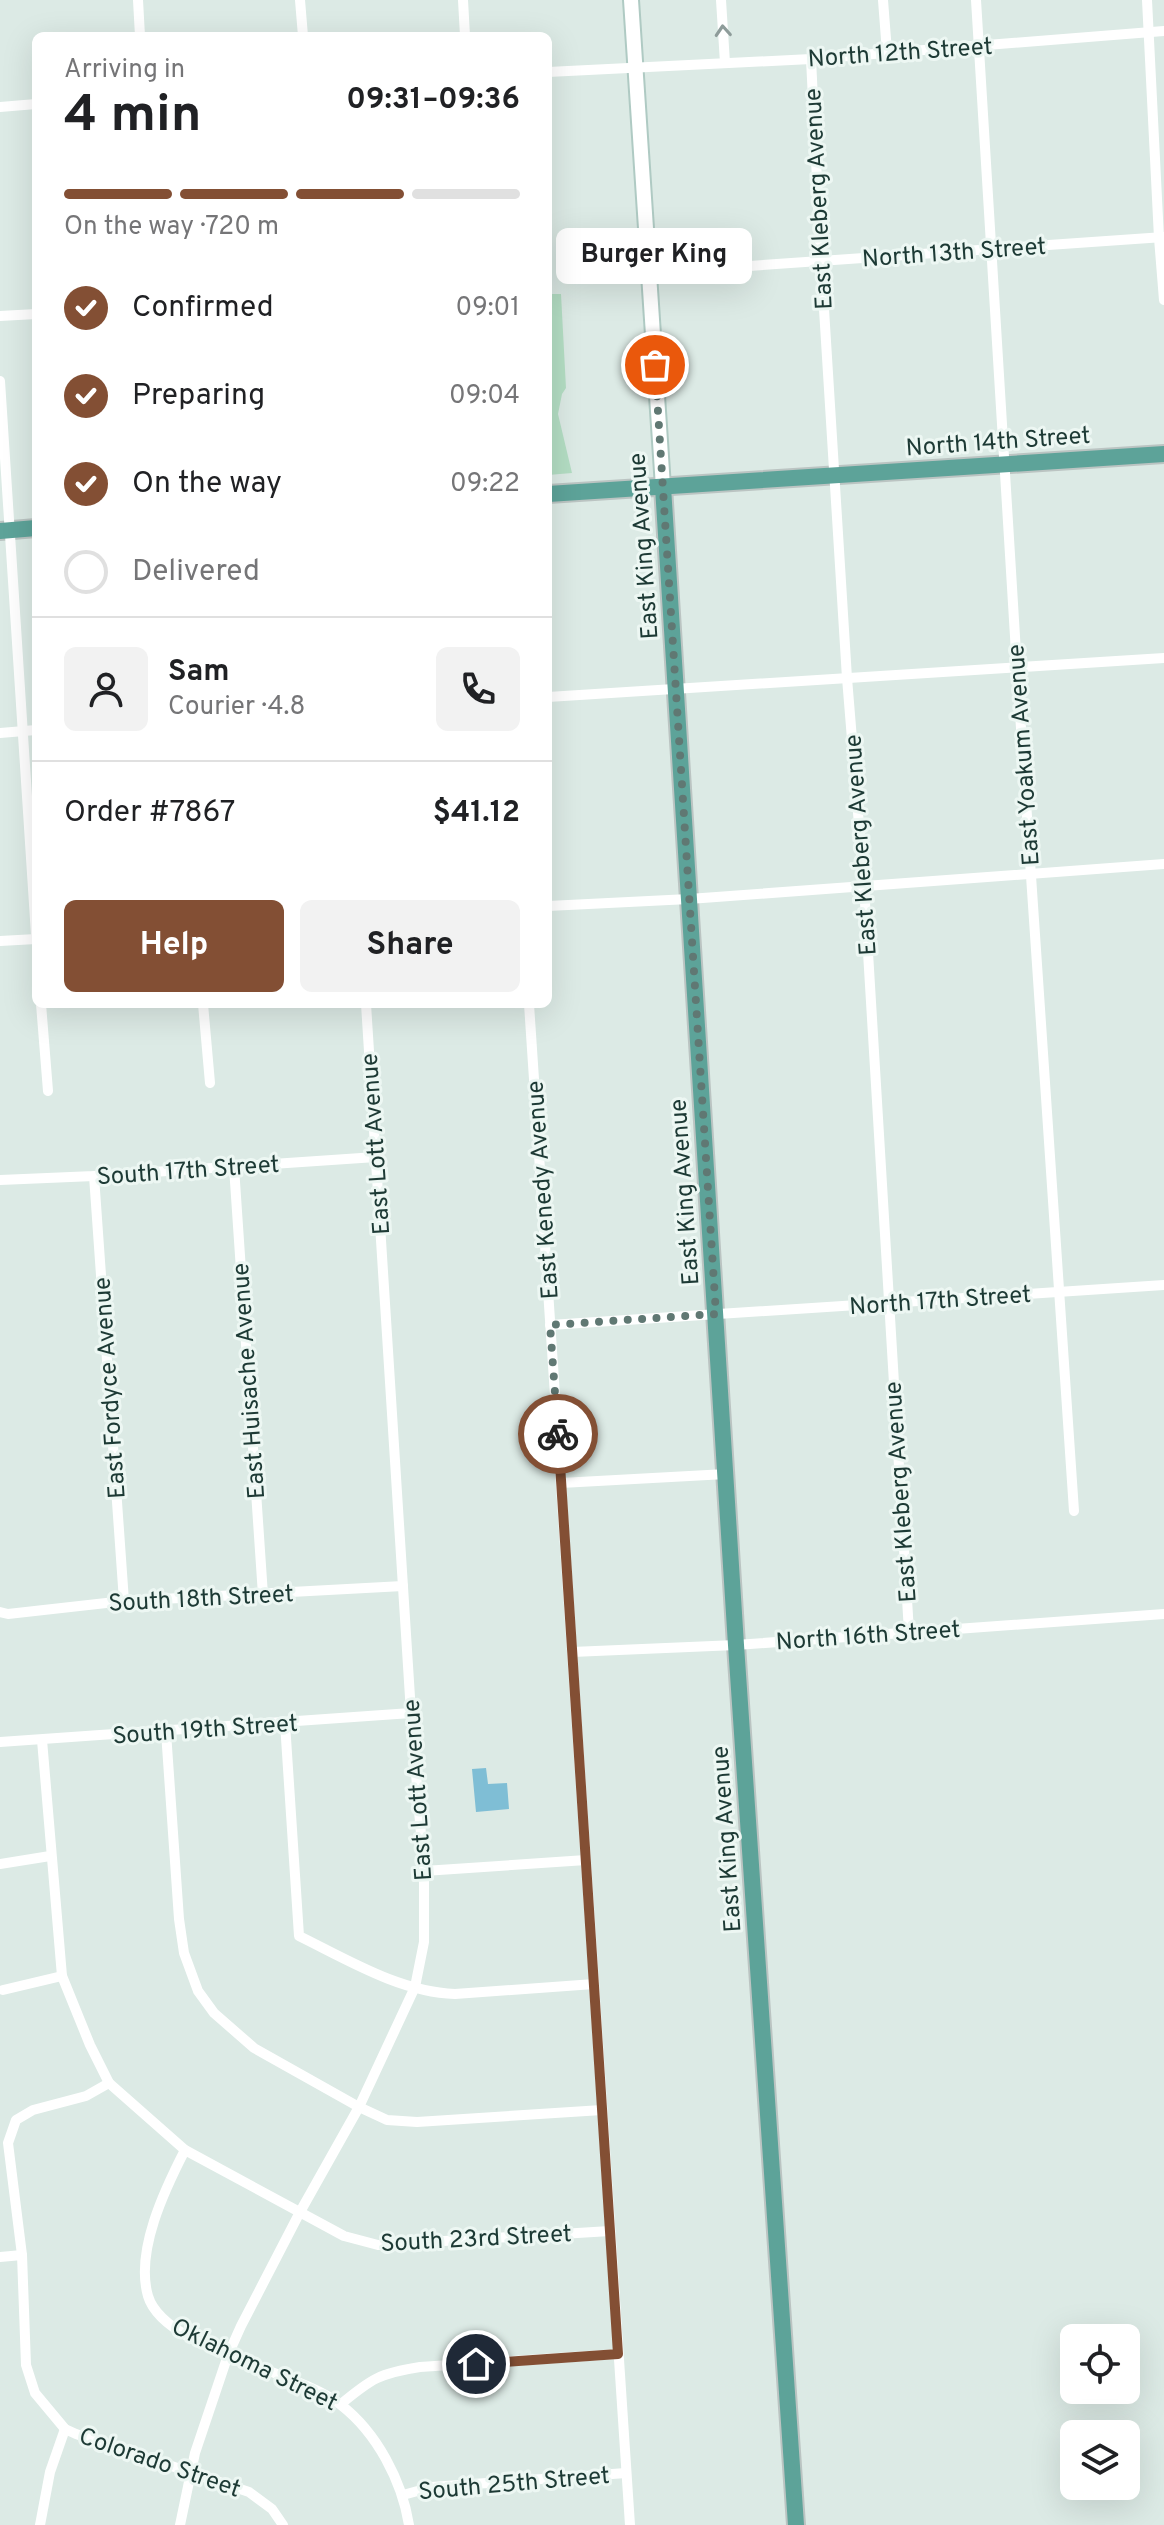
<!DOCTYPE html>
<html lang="en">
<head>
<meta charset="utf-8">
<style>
  :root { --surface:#fff; --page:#f2f2f2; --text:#202124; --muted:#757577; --line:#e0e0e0; --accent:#834f34 }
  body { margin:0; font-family:Overpass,sans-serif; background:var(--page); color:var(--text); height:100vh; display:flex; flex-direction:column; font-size:30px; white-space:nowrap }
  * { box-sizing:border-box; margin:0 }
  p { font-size:26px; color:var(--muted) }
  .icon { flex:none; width:44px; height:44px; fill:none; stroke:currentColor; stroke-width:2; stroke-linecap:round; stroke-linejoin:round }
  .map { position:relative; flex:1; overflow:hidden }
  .side { position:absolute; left:32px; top:32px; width:520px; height:976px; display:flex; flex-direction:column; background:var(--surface); border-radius:12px; box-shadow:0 8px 32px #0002 }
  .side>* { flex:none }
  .tools { position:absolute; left:1060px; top:2324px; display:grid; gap:16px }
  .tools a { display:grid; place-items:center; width:80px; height:80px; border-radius:12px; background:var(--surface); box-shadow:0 8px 32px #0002; font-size:40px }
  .pin { position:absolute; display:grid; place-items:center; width:68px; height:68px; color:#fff; margin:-34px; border:4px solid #fff; border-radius:50%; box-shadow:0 2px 8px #0007 }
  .courier { position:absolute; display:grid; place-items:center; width:80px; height:80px; margin:-40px; border:6px solid #834f34; border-radius:50%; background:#fff; color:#222; box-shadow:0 2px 10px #0007 }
  .bubble { position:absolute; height:56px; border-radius:12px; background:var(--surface); box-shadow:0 8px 32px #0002; font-size:26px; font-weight:700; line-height:56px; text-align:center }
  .headline em { font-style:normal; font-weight:700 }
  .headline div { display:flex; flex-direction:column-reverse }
  .headline { display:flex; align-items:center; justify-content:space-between; height:136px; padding:0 32px }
  h1 { font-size:52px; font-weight:700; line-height:60px }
  .bar { display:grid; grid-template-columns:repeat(4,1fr); gap:12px 8px; align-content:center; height:96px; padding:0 32px }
  .bar i { height:10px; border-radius:6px; background:var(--line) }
  .bar .current { background:var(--accent) }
  .bar p { grid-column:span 4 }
  .line { display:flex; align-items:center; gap:20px; padding:0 32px; border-top:2px solid var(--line) }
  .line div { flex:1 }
  .round { display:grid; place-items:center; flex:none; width:84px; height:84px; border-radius:12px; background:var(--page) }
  ol { padding:0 32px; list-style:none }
  li { display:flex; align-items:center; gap:24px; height:88px }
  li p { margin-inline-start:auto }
  li .icon { padding:8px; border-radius:50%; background:var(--accent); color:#fff; stroke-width:4 }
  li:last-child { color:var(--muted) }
  li i { width:44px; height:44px; border:4px solid var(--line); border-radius:50% }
  .cta { display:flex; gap:16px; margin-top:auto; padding:16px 32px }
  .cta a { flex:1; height:92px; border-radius:12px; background:var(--accent); color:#fff; font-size:32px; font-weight:700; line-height:92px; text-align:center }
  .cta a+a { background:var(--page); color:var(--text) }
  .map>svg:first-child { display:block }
  .green { fill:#b3ddc3 }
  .water { fill:#7fbed5 }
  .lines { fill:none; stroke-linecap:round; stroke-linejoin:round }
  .secondary-casing { stroke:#afcac3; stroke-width:18 }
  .primary-casing { stroke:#bbc4c2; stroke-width:20 }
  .street { stroke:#fff; stroke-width:10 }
  .secondary { stroke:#fff; stroke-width:14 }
  .primary { stroke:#5da399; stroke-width:16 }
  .oneway { stroke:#8e9c9a }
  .done { stroke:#607873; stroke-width:8; stroke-dasharray:0 14.4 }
  .route { stroke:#834f34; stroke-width:10 }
  .labels { text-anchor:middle; stroke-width:6; stroke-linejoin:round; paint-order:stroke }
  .street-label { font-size:24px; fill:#1d3a35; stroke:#edf7f3 }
</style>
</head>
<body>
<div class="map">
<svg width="1164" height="2525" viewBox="0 0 1164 2525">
  <rect width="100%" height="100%" fill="#dceae5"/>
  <path class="green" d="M548,294H561L566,388L562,394L558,414L572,473L548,475Z"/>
  <path class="water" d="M486,1768L488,1784L507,1783L509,1809L476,1812L472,1769Z"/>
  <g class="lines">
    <g class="secondary-casing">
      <path id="secondary" d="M631,0L663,487"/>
    </g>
    <g class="primary-casing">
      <g id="primary">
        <path d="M663,487L736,1645L796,2525"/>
        <path d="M548,494L1164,454"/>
        <path d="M0,531L36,528"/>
      </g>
    </g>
    <g class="street">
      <path d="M138,0L140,36"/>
      <path d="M300,0L303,36"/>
      <path d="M463,0L465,36"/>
      <path d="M721,0L725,63"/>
      <path d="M883,0L887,52"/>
      <path d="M976,0L1017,669L1074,1511"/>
      <path d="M1147,0L1159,238L1164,300"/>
      <path d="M811,59L821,261L847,678L864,886L909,1632"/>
      <path d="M548,72L811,59L1164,31"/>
      <path d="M0,107L36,104"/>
      <path d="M649,273L1164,237"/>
      <path d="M0,316L36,314"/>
      <path d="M0,381L36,935"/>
      <path d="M548,697L1164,658"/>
      <path d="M0,733L36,730"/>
      <path d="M548,906L689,899L1164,864"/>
      <path d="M0,941L36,939"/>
      <path d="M41,1004L48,1091"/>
      <path d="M203,1004L210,1083"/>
      <path d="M529,1004L630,2525"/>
      <path d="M234,1167L263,1595"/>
      <path d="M94,1176L124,1601"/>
      <path d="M0,1180L94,1176L376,1157"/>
      <path d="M550,1325L1164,1285"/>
      <path d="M561,1483L726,1474"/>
      <path d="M0,1612L8,1614L124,1601L403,1586"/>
      <path d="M572,1652L736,1645L1164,1614"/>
      <path d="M285,1723L299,1936C348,1960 400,1992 455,1994L594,1984"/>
      <path d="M166,1732L179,1919L184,1953L198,1991L214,2013L254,2048L359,2107L387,2120L417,2122L602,2110"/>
      <path d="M42,1740L62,1976L90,2045L109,2083L185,2150L344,2236L378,2245L610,2231"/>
      <path d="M0,1742L411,1713"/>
      <path d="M0,1864L50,1856"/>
      <path d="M424,1871L586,1860"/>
      <path d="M3,1990L62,1976"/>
      <path d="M109,2083L86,2096L33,2110L16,2120L8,2143L22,2255L26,2365L35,2393L65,2429L76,2434L249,2492L272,2509L283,2525"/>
      <path d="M185,2150C165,2189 135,2251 148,2296C164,2350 297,2370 341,2405C377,2433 402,2481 409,2525"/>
      <path d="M0,2257L22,2255"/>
      <path d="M341,2404C371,2379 380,2373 420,2367L618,2354"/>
      <path d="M403,2495L432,2487L626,2473"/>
      <path d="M40,2525L50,2472L65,2429"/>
      <path d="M180,2525L195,2453L228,2355L241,2326L300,2212L359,2107L415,1987L424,1942V1871L411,1713L366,1004"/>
    </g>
    <use href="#secondary" class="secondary"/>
    <use href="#primary" class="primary"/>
  </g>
  <defs><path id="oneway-chevron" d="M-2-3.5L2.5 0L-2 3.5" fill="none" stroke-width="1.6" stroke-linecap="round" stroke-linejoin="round" transform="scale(2)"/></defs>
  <use class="oneway" href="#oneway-chevron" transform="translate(723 31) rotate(-94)"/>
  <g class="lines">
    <path class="done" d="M558,1434L550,1325L716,1314L655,365"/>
    <path class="route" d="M476,2364L618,2354L558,1434"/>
  </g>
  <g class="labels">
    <g class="street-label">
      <text transform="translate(900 52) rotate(-4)" y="8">North 12th Street</text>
      <text transform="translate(818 199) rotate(-93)" y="8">East Kleberg Avenue</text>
      <text transform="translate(954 252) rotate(-4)" y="8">North 13th Street</text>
      <text transform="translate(998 441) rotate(-4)" y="8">North 14th Street</text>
      <text transform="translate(643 546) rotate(-94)" y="8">East King Avenue</text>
      <text transform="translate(1023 755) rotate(-94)" y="8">East Yoakum Avenue</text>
      <text transform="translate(860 845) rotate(-94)" y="8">East Kleberg Avenue</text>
      <text transform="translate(375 1144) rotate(-94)" y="8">East Lott Avenue</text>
      <text transform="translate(188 1170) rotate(-4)" y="8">South 17th Street</text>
      <text transform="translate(542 1190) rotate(-94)" y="8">East Kenedy Avenue</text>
      <text transform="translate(684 1192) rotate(-94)" y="8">East King Avenue</text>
      <text transform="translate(940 1300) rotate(-4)" y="8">North 17th Street</text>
      <text transform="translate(248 1381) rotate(-94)" y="8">East Huisache Avenue</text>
      <text transform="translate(109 1388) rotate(-94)" y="8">East Fordyce Avenue</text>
      <text transform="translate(900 1492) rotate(-94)" y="8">East Kleberg Avenue</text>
      <text transform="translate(201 1598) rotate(-3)" y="8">South 18th Street</text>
      <text transform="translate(868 1635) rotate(-4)" y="8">North 16th Street</text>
      <text transform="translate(205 1729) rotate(-4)" y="8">South 19th Street</text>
      <text transform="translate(417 1790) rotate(-94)" y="8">East Lott Avenue</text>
      <text transform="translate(726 1839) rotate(-94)" y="8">East King Avenue</text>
      <text transform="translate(476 2238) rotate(-3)" y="8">South 23rd Street</text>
      <text transform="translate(255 2364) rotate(26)" y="8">Oklahoma Street</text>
      <text transform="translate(160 2462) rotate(19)" y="8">Colorado Street</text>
      <text transform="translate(514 2483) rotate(-5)" y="8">South 25th Street</text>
    </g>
  </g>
</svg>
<div class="tools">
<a><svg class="icon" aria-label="locate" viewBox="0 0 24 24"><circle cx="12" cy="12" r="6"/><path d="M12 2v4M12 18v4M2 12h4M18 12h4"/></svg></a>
<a><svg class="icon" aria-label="layers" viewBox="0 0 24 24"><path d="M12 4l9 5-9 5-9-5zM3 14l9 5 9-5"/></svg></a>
</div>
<div class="pin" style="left:655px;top:365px;background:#ea580c"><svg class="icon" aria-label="bag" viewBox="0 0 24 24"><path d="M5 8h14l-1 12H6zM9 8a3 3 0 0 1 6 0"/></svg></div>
<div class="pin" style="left:476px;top:2364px;background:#1f2937"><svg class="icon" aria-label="home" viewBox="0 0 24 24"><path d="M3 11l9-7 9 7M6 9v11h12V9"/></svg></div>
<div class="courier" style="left:558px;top:1434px"><svg class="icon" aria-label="bike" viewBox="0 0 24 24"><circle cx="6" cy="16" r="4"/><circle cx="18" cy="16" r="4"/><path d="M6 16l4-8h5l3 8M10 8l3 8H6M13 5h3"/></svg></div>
<div class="bubble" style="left:556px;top:228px;width:196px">Burger King</div>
<section class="side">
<div class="headline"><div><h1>4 min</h1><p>Arriving in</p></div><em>09:31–09:36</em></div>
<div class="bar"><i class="current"></i><i class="current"></i><i class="current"></i><i></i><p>On the way · 720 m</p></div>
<ol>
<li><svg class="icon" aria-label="check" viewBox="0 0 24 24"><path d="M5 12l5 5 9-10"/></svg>Confirmed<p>09:01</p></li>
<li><svg class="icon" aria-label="check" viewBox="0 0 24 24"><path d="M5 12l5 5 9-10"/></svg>Preparing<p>09:04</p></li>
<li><svg class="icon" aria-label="check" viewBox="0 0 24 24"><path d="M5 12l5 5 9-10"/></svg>On the way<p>09:22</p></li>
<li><i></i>Delivered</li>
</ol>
<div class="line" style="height:144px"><a class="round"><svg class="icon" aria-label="person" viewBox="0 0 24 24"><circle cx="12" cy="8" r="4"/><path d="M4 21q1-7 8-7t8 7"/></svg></a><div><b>Sam</b><p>Courier · 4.8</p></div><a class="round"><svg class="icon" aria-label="phone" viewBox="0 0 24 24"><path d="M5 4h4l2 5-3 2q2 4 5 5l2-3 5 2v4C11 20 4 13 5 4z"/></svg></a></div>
<div class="line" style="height:104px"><div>Order #7867</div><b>$41.12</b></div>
<div class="cta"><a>Help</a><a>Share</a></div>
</section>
</div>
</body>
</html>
